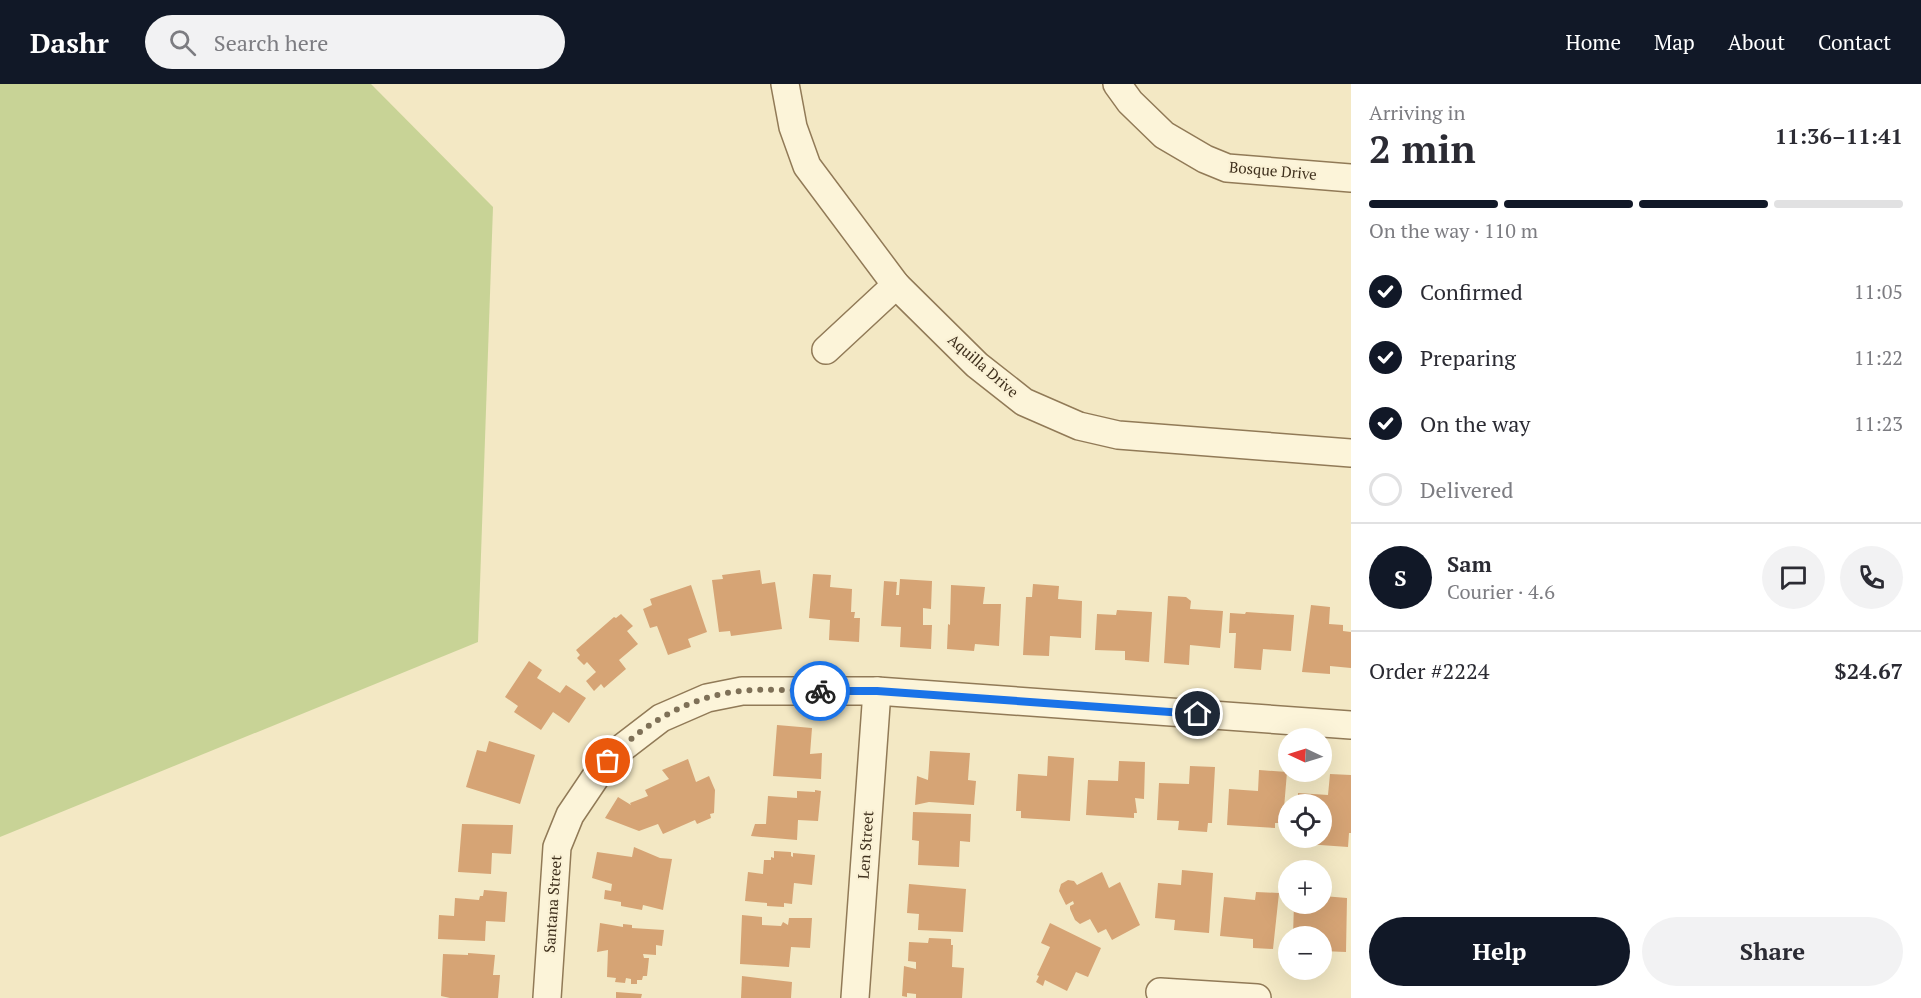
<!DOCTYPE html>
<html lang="en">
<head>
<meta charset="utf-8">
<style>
  :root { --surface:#fff; --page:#f2f2f3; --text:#2b2b33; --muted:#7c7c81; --line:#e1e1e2; --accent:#111827 }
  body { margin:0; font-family:"PT Serif",serif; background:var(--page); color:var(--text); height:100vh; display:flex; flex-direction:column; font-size:22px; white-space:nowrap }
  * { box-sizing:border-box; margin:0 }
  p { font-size:20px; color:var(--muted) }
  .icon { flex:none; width:33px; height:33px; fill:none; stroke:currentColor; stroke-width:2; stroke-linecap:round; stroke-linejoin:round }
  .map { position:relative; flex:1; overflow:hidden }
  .drawer { display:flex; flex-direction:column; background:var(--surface); width:570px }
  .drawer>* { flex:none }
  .needle { width:39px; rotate:274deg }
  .buttons { position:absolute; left:1278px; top:644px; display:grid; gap:12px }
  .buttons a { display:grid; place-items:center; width:54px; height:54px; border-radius:50%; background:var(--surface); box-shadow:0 6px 24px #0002; font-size:30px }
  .pin { position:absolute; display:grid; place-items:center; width:51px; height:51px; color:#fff; margin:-26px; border:3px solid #fff; border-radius:50%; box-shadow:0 2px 6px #0007 }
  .courier { position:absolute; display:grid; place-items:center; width:60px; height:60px; margin:-30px; border:4px solid #1a73e8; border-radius:50%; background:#fff; color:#222; box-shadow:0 2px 8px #0007 }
  .head em { font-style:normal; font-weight:700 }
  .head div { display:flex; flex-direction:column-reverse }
  .head { display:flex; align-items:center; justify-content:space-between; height:102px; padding:0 18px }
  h1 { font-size:39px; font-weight:700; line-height:45px }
  .bar { display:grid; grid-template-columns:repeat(4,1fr); gap:9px 6px; align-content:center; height:72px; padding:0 18px }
  .bar i { height:8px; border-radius:4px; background:var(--line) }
  .bar .on { background:var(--accent) }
  .bar p { grid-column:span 4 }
  .line { display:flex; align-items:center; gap:15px; padding:0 18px; border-top:2px solid var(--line) }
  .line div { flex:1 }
  .round { display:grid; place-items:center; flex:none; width:63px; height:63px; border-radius:32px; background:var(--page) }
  ol { padding:0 18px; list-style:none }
  li { display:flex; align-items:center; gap:18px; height:66px }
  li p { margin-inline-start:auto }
  li .icon { padding:6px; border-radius:50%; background:var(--accent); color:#fff; stroke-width:4 }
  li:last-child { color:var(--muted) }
  li i { width:33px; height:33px; border:3px solid var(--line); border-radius:50% }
  .button { display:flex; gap:12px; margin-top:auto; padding:12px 18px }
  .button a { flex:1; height:69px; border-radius:36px; background:var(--accent); color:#fff; font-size:24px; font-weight:700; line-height:69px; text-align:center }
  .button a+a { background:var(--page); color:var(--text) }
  header { display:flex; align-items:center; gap:36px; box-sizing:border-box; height:84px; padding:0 30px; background:var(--accent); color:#fff }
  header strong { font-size:28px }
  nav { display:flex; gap:33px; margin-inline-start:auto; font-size:21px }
  .search { width:420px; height:54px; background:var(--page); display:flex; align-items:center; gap:15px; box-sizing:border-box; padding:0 21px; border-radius:33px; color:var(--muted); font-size:22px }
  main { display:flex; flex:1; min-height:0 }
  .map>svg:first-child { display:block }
  .green { fill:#c8d396 }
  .building { fill:#d6a475 }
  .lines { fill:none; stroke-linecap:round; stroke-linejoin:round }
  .minor-casing { stroke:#917a57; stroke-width:30 }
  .minor { stroke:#fcf4d9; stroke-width:27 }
  .done { stroke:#7e7057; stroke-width:6; stroke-dasharray:0 10.8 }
  .route { stroke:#1a73e8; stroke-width:8 }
  .labels { text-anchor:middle; stroke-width:4.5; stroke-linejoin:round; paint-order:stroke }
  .street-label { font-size:15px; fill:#3f301d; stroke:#faf1d5 }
</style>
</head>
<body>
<header>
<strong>Dashr</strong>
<div class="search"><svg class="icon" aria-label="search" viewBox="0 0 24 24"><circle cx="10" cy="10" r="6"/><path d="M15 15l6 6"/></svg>Search here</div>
<nav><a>Home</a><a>Map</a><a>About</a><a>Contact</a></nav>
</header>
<main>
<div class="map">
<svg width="1351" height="914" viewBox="0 0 1351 914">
  <rect width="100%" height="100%" fill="#f3e8c4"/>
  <path class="green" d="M0,0H371L493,123L478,558L0,753Z"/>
  <g class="building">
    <path d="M760,486L762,500L775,498L782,545L731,552L730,547L719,548L712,496L723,495L722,491Z"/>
    <path d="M813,490L831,491L830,503L852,505L851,528H855L854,534H860L859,558L829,556L830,536L809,534Z"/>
    <path d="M900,495L932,497L931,525L923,524V541H932L931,565L900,563L901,543L881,542L884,497L897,498L896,511H899Z"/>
    <path d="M1033,500L1059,502L1058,515L1082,517L1081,554L1050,552L1049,572L1023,571L1026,513H1032Z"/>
    <path d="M691,501L707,548L688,555L691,563L668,571L657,542L650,544L643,525L652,521L650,515Z"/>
    <path d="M951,501L985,503L983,520H1001L999,562L975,560L974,567L947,565L948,540L950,541Z"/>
    <path d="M1168,512L1186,513L1191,517L1190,525L1223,527L1220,564L1190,561L1189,581L1164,579Z"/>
    <path d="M1311,521L1330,523L1329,540L1343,541V547L1351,548V584L1330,582V590L1302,588Z"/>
    <path d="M1117,526L1152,528L1149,578L1125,576V567L1095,566L1097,530L1116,531Z"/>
    <path d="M1246,528L1294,531L1291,567L1263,565L1261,586L1234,584L1236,549H1229L1230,529L1245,530Z"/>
    <path d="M621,530L633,542L627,547L638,560L619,576L626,585L604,604L601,600L594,607L586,597L596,588L587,578L584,581L577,574L580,571L576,566L614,533L616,534Z"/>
    <path d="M529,577L542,586L537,594L560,609L566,601L586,614L569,639L553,628L541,646L514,628L518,622L505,613Z"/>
    <path d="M777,641L812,644L810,670L822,669L821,695L773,692Z"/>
    <path d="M489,657L535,671L520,720L466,703L477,666L486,668Z"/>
    <path d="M930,667L970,669L968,696L976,697L974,721L929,718L915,721L917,692L928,696Z"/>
    <path d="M1048,672L1074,674L1070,737L1021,734V727H1016L1018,690L1047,692Z"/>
    <path d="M688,675L696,698L709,692L715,706L714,729L710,730L711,734L697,740L695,736L663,750L658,740L639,747L605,734L618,713L631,721L630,719L648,712L645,706L669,695L662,686Z"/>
    <path d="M1119,677L1145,678L1144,715L1135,714L1137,729H1134V734L1086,731L1088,696L1118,697Z"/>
    <path d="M1190,682L1215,683L1212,739H1208L1207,748L1178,746L1179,737L1157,736L1159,699L1189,700Z"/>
    <path d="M1259,686L1287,688L1284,724H1281L1280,739H1275V744L1227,741L1229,705L1258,707Z"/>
    <path d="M1330,690L1351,691V749H1349L1348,763L1306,760L1307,753H1322V720H1298V709L1328,711Z"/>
    <path d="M815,706L821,707L818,737L798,736L797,756L751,752L755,740H766L768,712L797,714V707L815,708Z"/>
    <path d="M913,728L971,730L970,758L960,757L959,783L918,781L919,757L912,756Z"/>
    <path d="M462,740L513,741L511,770L492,769L491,790L458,788Z"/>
    <path d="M634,763L660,774L672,775L663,826L643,821L642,826L621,822V818L604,815L605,806L611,807L612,800L592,794L597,768L632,773Z"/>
    <path d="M774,767L791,768V772L793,773V769L815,771L812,801L794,799L792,820L784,819V823L767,822V819L745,817L748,788L763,790L764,776H771V773L774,774Z"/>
    <path d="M1182,786L1213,789L1209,849L1174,846L1175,836L1155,834L1158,799L1181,801Z"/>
    <path d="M1102,788L1109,804L1120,798L1140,841L1112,856L1106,845L1098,849L1090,835L1080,840L1075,836L1070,825V822L1074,820L1073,817L1066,821L1059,807L1061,800L1068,796L1074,797L1077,801Z"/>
    <path d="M909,800L966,805L963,848L918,846L919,830L907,829Z"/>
    <path d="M484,806L507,808L505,838L486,837L485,857L438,855L439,831L454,832L455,814L479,816L480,812H483Z"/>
    <path d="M1256,808L1279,809L1273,865L1253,864V855L1220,852L1224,813L1255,816Z"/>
    <path d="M1323,812L1347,814L1346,868L1322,867V852H1293L1294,819L1323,821Z"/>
    <path d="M742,831L762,833V841L781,842L783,838L788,841L789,834H812L810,864L791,863L789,883L740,880Z"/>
    <path d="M600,839L623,843V840L632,841V844L664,846L662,862L656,861V871L643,870L644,874H649L647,892H643L642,896H637V900H631V895L626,894L625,899L615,898L616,894L607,893L608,866L597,868Z"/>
    <path d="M1050,839L1101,864L1088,893L1076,888L1067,907L1045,896L1043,902L1036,898L1039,892L1037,891L1050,863L1041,859Z"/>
    <path d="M929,854L951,855V861H953L952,883L964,884L962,914H916V910L907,909V913L902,912L904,882L916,885V878L908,877L909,858L928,859Z"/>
    <path d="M468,869L495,871L493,891H500L498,914H450L441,912L443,870L468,871Z"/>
    <path d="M742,892L792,898L791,914H741Z"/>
    <path d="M616,908L642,910L641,914H616Z"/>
  </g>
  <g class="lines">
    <g class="minor-casing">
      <g id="minor">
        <path d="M785,0L793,43L807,82L896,201L977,281L1024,318L1079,342L1118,351L1351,369"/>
        <path d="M1117,0L1130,18L1164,51L1205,75L1227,84L1351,94"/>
        <path d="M826,266L896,201"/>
        <path d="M1160,908L1257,914"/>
        <path d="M547,914L557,763L570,731L599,688L618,667L661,634L707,614L742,607H877L1351,641"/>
        <path d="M855,914L877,607"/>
      </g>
    </g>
    <use href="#minor" class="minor"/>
  </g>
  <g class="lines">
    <path class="done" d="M608,677C642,640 690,612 741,607C767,604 794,607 820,607"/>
    <path class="route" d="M820,607H877L1198,630"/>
  </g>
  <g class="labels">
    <g class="street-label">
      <text transform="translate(1273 87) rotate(5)" y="5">Bosque Drive</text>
      <text transform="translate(983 282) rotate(41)" y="5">Aquilla Drive</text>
      <text transform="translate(866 761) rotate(-86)" y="5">Len Street</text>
      <text transform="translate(553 820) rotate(-86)" y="5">Santana Street</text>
    </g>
  </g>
</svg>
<div class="buttons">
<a><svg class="needle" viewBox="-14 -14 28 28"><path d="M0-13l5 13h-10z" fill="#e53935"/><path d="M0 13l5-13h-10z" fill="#7c7c81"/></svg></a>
<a><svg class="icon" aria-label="locate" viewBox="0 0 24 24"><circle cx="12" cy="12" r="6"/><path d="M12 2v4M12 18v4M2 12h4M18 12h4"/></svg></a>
<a>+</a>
<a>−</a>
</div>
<div class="pin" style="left:608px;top:677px;background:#ea580c"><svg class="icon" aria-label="bag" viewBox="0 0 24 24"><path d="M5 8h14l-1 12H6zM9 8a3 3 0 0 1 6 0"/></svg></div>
<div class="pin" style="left:1198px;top:630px;background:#1f2937"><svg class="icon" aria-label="home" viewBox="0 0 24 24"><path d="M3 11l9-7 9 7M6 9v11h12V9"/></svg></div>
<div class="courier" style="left:820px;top:607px"><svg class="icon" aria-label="bike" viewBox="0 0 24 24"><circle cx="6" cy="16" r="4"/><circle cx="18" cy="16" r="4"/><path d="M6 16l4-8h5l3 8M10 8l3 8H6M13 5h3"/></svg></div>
</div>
<section class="drawer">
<div class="head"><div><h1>2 min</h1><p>Arriving in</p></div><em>11:36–11:41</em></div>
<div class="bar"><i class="on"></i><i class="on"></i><i class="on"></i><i></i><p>On the way · 110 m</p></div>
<ol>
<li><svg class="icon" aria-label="check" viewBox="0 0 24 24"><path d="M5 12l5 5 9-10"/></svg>Confirmed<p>11:05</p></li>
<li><svg class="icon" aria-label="check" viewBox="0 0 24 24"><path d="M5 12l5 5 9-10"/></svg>Preparing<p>11:22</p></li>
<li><svg class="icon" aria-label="check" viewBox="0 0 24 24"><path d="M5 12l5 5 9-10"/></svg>On the way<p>11:23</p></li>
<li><i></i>Delivered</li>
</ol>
<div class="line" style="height:108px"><b class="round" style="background:var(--accent);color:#fff">S</b><div><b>Sam</b><p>Courier · 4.6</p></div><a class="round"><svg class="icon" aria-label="chat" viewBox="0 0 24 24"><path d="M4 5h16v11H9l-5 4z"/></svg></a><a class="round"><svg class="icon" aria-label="phone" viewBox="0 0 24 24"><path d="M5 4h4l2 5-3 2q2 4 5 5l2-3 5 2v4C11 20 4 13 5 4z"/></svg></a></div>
<div class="line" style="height:78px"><div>Order #2224</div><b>$24.67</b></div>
<div class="button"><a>Help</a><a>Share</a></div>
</section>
</main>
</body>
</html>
